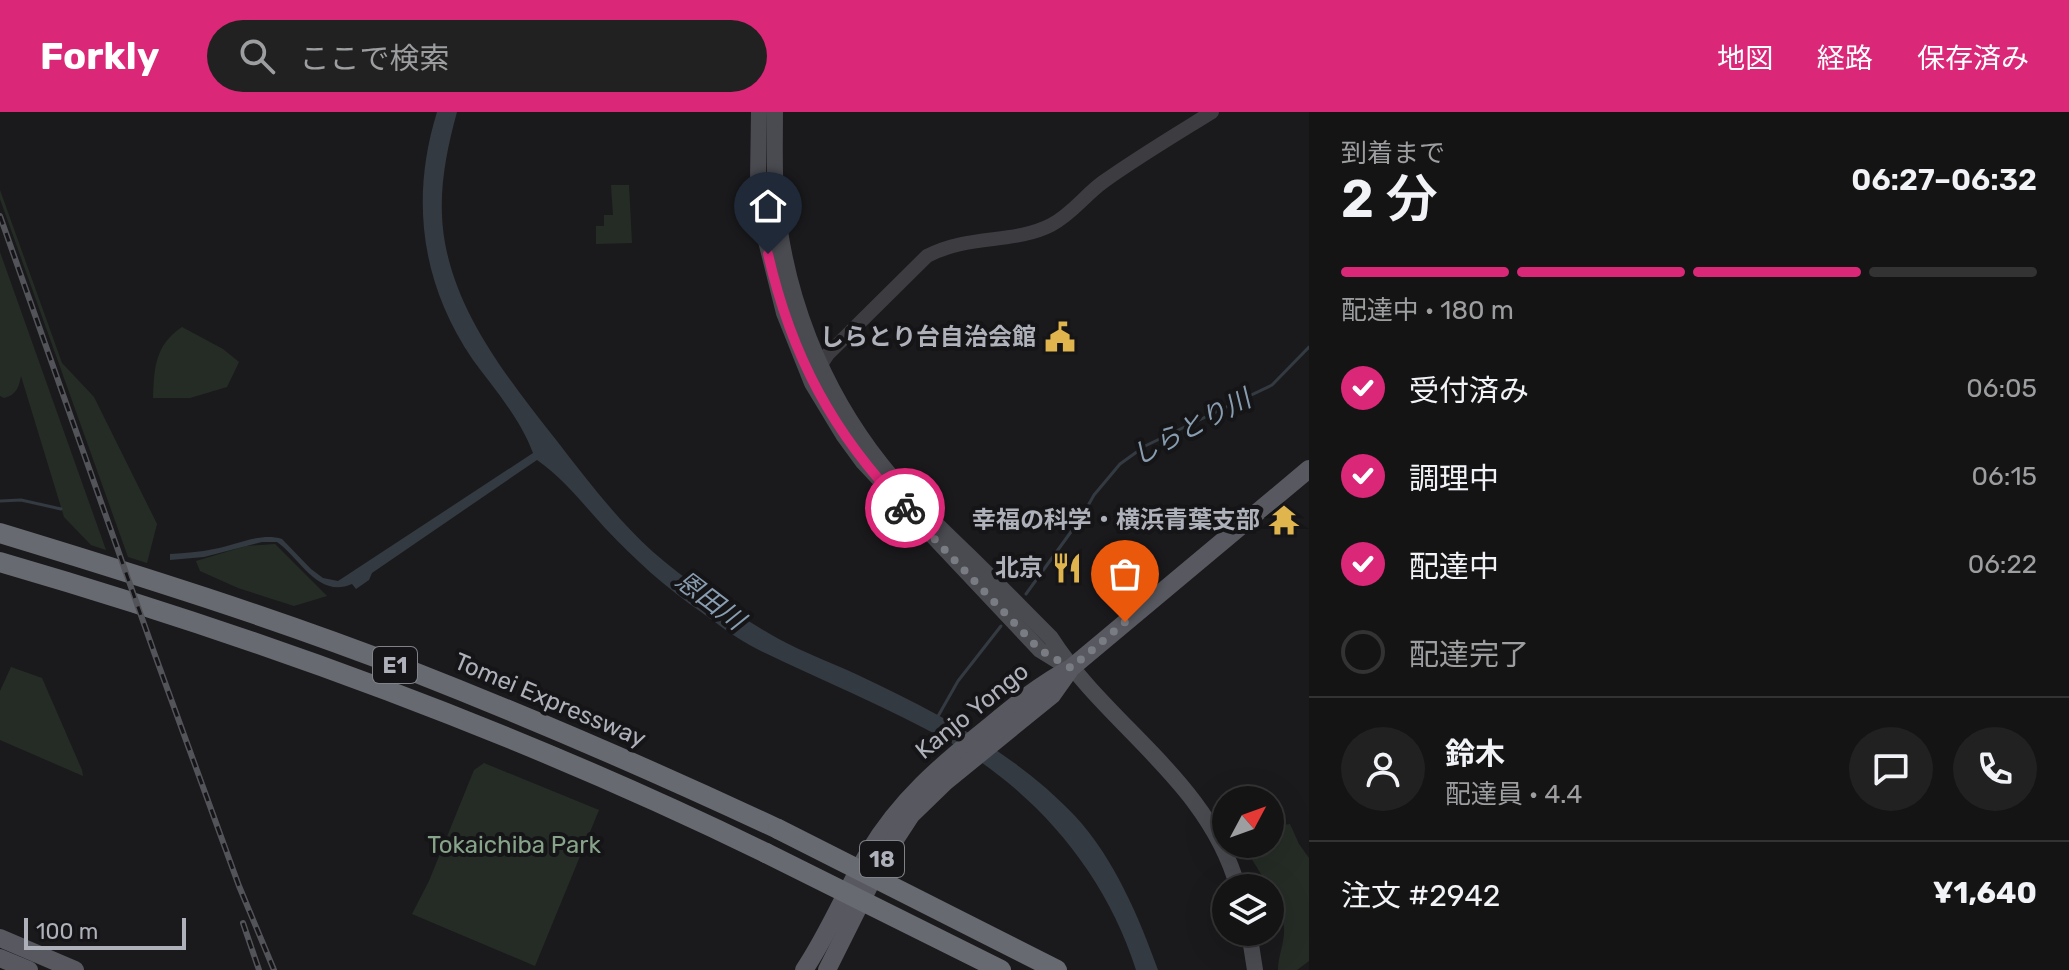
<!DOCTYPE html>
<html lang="ja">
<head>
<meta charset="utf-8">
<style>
  :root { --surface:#141415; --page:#212122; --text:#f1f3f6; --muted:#9d9ea0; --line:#333334; --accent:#db2777 }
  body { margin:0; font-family:Rubik,"Noto Sans JP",sans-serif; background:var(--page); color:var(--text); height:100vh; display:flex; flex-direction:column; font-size:30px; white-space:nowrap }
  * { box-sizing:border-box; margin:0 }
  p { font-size:26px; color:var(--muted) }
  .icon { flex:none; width:44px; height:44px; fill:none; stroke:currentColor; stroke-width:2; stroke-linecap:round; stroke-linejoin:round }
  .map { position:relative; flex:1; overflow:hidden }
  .side { display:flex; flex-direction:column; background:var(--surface); width:760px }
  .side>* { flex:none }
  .needle { width:52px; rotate:49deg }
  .tools { position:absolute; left:1212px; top:674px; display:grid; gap:16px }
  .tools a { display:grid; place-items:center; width:72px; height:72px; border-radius:50%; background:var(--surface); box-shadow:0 8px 32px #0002,0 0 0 2px var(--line); font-size:40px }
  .scale { position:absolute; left:24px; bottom:20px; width:162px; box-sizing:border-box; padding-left:8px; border:4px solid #aeb1ba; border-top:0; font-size:22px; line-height:28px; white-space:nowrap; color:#aeb1ba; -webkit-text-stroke:6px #151517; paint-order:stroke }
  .pin { position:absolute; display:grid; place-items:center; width:68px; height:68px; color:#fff; margin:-82px -34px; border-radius:50% 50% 50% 0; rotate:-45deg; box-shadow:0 0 8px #0007 }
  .pin .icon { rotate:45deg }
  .courier { position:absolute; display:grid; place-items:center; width:80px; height:80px; margin:-40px; border:6px solid #db2777; border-radius:50%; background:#fff; color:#222; box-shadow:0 2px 10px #0007 }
  .head em { font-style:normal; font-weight:600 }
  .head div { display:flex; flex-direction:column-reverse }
  .head { display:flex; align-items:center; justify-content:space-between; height:136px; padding:0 32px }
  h1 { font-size:52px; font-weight:600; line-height:60px }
  .bar { display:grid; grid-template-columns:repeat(4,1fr); gap:12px 8px; align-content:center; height:96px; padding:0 32px }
  .bar i { height:10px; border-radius:6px; background:var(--line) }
  .bar .on { background:var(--accent) }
  .bar p { grid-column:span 4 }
  .line { display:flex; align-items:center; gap:20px; padding:0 32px; border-top:2px solid var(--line) }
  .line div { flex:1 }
  .round { display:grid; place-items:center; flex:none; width:84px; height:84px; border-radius:42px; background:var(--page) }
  ol { padding:0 32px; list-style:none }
  li { display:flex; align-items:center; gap:24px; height:88px }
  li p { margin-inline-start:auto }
  li .icon { padding:8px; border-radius:50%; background:var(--accent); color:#fff; stroke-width:4 }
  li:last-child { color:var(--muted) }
  li i { width:44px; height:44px; border:4px solid var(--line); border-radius:50% }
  header { display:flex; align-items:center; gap:48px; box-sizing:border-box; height:112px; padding:0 40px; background:var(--accent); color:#fff }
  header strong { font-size:38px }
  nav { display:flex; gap:44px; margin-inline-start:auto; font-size:28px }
  .search { width:560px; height:72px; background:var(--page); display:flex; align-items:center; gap:20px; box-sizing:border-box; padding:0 28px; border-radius:44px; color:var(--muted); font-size:30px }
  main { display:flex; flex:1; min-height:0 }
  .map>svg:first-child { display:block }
  .green { fill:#252c26 }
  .water { fill:#333a41 }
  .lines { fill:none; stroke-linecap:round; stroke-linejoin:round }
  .stream { stroke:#333a41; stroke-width:3 }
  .tertiary { stroke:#3c3c41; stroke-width:14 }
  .secondary { stroke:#4a4b51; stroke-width:16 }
  .primary { stroke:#585960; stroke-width:18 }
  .motorway { stroke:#686a71; stroke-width:20 }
  .rail-casing { stroke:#53545a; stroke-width:6 }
  .rail { stroke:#151517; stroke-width:3; stroke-dasharray:9; stroke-linecap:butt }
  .motorway-bridge { stroke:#686a71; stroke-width:20 }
  .done { stroke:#7a7c83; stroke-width:8; stroke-dasharray:0 14.4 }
  .route { stroke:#db2777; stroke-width:10 }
  .labels { text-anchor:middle; stroke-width:8; stroke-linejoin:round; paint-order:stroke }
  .shield { fill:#151517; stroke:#808289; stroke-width:2 }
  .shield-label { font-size:22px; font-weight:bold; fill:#aeb1ba }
  .poi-label { font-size:24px; font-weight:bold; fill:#aeb1ba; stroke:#151517; text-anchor:end }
  .street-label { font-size:24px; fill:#aeb1ba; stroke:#151517 }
  .park-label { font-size:24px; fill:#87a38a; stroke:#151517 }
  .water-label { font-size:26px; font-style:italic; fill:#899db1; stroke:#151517 }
</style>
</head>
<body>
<header>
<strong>Forkly</strong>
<div class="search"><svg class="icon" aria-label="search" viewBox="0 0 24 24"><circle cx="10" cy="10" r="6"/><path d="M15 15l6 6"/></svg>ここで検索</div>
<nav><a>地図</a><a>経路</a><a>保存済み</a></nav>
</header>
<main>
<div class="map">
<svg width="1309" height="858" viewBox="0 0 1309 858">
  <rect width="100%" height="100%" fill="#1a1a1c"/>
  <g class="green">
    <path d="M611,73H629L632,131L596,132V114H604V103H613Z"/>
    <path d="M0,78L62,251L94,285L157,412L147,451L128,445L0,87Z"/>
    <path d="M0,140L106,438L91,433L64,405L21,264C19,274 17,283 4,286L0,284Z"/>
    <path d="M182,215L223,237L239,250L227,275L190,286H153C154,256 155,233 182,215Z"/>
    <path d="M275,432L327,484L294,494L238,476L200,459L196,449L246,434Z"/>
    <path d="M11,555L42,566L82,658L83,664L0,628V579Z"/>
    <path d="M484,651L599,698L535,854L412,802L429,769L474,658Z"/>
    <path d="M1290,712L1299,732L1309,746V849L1297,858H1278C1278,843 1285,831 1284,815C1281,790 1256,754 1242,732H1252L1265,744L1277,714Z"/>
  </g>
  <path class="water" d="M437,0H457C445,44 437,86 445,131C459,207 511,270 557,329C587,368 616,406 652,439C686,469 727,496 765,519C794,537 828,549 858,563C936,600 1016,641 1075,704C1114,746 1139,805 1158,858H1136C1105,760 1036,680 948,629C886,594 820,568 757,537C737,527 719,513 701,500C666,476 634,447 605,416C583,392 564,367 537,348L372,461L369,468L356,477L352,472C318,487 300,446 277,430H262L204,445L170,448V442C185,441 200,440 214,437C236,433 261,420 282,427L311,457L323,466L338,469L533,341C520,306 495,278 473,248C421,172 410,87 437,0Z"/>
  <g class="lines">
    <g class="stream">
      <path d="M0,389L21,388L61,397"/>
      <path d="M1026,482L1081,406L1094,383L1120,352L1145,334L1272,273L1309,235"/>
      <path d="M937,606L958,569L1001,514"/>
    </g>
    <path class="tertiary" d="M817,259L828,242L927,144C969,122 1014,132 1051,113C1072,102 1085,83 1103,70C1138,45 1175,23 1212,0"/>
    <g class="secondary">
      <path d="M759,0L758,68L762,113L784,201L812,271L844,324L863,350L1040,538L1066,554"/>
      <path d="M775,0C775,28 774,57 776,85C784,182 821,276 881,352C906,384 936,412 965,440C994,468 1022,497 1051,526C1108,615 1208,668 1238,776"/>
      <path d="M1249,820L1255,858"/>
    </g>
    <g class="primary">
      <path d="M0,826L75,858"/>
      <path d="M0,846L29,858"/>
      <path d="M804,858C829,821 846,778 869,740C899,689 941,653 986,617C1014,594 1039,573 1071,556L1309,357"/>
      <path d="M827,858L883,746L911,703L945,670L1052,583L1069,559"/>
    </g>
    <g class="motorway">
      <path d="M0,421C138,463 275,506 409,558C534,607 656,660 778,717"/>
      <path d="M0,450C262,526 520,621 766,741"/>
    </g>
    <g class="rail-casing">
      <g id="rail">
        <path d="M0,104L155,543L239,774L274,858"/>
        <path d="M243,811L259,858"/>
      </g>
    </g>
    <use href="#rail" class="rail"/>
    <g class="motorway-bridge">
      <path d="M778,717L1057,858"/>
      <path d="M766,741L1001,858"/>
    </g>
  </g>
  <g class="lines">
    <path class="done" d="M905,396L1040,538L1071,556L1125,510"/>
    <path class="route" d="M768,142C791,243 833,322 905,396"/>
  </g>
  <defs>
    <g id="civic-bare" transform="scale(2.4)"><path d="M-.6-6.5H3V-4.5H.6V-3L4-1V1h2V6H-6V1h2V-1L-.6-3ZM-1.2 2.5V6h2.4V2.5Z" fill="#e0b54e" stroke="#151517" stroke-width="2.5" paint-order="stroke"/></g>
    <g id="temple-bare" transform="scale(2.4)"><path d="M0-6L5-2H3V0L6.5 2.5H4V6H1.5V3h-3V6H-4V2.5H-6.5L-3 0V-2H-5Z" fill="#e0b54e" stroke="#151517" stroke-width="2.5" paint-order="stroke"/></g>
    <g id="restaurant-bare" transform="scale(2.4)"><path d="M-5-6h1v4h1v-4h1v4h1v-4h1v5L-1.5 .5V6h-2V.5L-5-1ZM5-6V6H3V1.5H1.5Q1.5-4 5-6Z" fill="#e0b54e" stroke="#151517" stroke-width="2.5" paint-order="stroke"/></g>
  </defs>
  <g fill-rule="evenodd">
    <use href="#civic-bare" x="1060" y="225"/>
    <use href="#temple-bare" x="1284" y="408"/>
    <use href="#restaurant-bare" x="1067" y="456"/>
  </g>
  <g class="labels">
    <g class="shield">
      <rect x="373" y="535" width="44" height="36" rx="6"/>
      <rect x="860" y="729" width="44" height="36" rx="6"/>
    </g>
    <g class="shield-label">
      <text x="395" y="561">E1</text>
      <text x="882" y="755">18</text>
    </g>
    <g class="poi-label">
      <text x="1036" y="233">しらとり台自治会館</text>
      <text x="1260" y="416">幸福の科学・横浜青葉支部</text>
      <text x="1043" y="464">北京</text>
    </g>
    <g class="street-label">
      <text transform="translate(550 588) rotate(23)" y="8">Tomei Expressway</text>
      <text transform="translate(972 599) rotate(-39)" y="8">Kanjo Yongo</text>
    </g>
    <g class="park-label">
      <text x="514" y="741">Tokaichiba Park</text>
    </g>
    <g class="water-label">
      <text transform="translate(1191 315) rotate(-28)" y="9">しらとり川</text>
      <text transform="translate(710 488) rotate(37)" y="9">恩田川</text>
    </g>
  </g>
</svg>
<div class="tools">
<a><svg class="needle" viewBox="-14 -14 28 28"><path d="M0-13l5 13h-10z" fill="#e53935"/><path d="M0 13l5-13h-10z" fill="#9d9ea0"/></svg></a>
<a><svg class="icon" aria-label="layers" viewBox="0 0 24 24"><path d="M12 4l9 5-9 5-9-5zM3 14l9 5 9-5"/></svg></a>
</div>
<div class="scale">100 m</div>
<div class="pin" style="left:1125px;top:510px;background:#ea580c"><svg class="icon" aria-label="bag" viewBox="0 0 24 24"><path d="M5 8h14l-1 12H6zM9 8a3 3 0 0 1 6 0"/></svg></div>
<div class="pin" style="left:768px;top:142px;background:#1f2937"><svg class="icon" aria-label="home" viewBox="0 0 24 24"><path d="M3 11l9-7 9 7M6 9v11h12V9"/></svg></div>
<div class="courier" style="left:905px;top:396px"><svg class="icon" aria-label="bike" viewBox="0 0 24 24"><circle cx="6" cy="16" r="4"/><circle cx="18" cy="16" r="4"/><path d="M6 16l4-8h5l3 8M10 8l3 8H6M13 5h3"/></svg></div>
</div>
<section class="side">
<div class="head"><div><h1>2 分</h1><p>到着まで</p></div><em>06:27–06:32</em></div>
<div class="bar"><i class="on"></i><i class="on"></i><i class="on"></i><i></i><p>配達中 · 180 m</p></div>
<ol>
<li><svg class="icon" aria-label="check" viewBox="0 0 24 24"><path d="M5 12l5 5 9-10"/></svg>受付済み<p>06:05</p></li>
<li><svg class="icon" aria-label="check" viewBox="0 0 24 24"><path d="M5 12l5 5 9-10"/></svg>調理中<p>06:15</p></li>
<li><svg class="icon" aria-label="check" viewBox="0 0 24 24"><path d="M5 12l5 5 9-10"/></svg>配達中<p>06:22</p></li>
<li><i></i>配達完了</li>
</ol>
<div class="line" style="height:144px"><a class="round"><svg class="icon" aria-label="person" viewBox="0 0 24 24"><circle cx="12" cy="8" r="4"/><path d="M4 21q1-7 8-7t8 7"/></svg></a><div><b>鈴木</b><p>配達員 · 4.4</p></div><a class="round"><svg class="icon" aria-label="chat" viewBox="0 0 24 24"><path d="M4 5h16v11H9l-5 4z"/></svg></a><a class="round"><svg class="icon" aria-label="phone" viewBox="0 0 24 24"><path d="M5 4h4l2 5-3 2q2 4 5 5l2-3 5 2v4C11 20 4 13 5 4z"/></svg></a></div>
<div class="line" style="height:104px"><div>注文 #2942</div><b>¥1,640</b></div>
</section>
</main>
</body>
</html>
